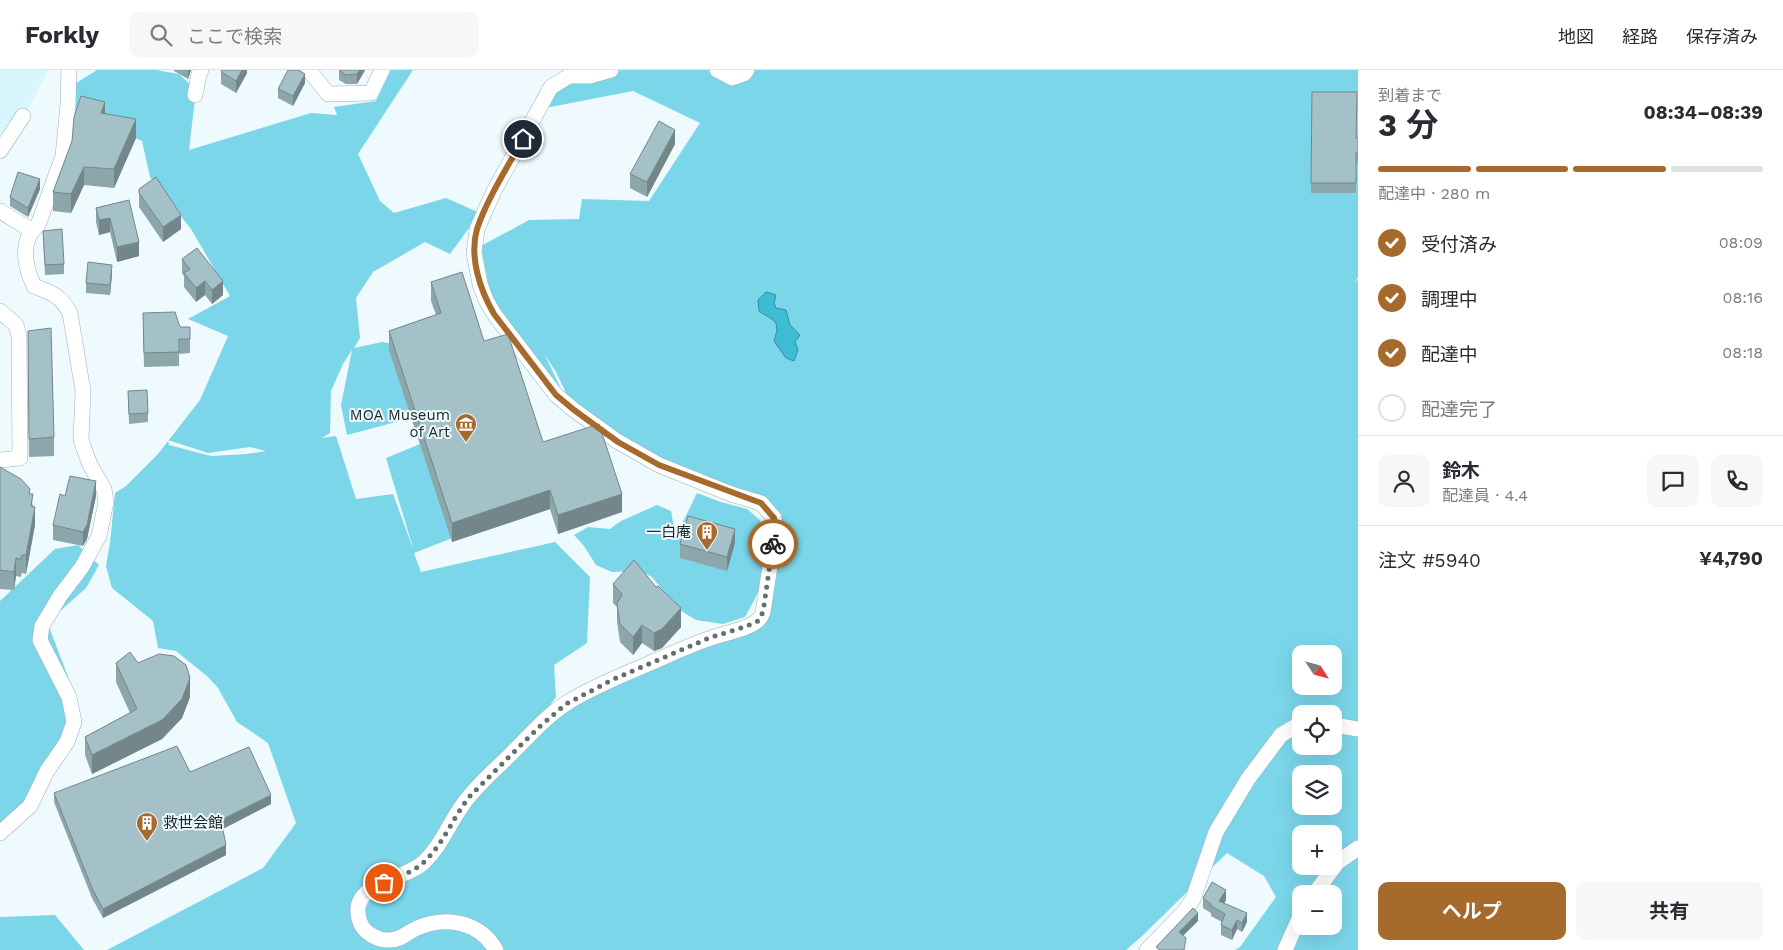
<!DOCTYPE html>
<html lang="ja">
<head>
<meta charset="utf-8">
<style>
  :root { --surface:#fff; --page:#f7f7f7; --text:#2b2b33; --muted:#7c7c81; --line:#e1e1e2; --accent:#a66a2c }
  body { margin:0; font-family:"Work Sans","Noto Sans JP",sans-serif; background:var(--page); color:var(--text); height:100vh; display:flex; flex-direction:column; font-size:19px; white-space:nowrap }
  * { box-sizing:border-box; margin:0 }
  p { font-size:16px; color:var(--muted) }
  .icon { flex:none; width:28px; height:28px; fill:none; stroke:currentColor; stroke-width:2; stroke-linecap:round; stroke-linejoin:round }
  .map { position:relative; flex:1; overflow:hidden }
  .drawer { display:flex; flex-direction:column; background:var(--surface); width:425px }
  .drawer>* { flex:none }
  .needle { width:32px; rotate:126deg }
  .fabs { position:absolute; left:1292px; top:575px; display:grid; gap:10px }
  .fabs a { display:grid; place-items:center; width:50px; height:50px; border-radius:10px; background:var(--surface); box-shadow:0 5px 20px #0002; font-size:25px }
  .pin { position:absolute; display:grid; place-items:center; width:42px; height:42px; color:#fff; margin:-21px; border:2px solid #fff; border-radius:50%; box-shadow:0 1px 5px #0007 }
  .courier { position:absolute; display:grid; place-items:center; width:50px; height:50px; margin:-25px; border:4px solid #a66a2c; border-radius:50%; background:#fff; color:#222; box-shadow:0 1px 6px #0007 }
  .headline em { font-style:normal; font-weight:700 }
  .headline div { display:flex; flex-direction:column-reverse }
  .headline { display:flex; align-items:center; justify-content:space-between; height:85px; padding:0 20px }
  h1 { font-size:32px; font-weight:700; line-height:38px }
  .bar { display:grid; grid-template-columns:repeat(4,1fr); gap:8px 5px; align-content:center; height:60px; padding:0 20px }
  .bar i { height:6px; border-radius:4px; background:var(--line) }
  .bar .selected { background:var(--accent) }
  .bar p { grid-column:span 4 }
  .line { display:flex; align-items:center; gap:12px; padding:0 20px; border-top:1px solid var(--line) }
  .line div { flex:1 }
  .round { display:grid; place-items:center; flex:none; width:52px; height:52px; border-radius:10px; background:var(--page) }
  ol { padding:0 20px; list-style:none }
  li { display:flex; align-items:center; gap:15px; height:55px }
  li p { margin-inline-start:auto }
  li .icon { padding:5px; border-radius:50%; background:var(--accent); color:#fff; stroke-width:4 }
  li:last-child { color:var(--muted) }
  li i { width:28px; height:28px; border:2px solid var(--line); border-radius:50% }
  .button { display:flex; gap:10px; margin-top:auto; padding:10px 20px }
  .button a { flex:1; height:58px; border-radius:10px; background:var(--accent); color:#fff; font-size:20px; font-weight:700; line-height:58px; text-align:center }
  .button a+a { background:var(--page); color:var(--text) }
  header { display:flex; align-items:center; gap:30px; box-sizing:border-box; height:70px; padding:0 25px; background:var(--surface); border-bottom:1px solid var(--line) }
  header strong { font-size:24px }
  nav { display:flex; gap:28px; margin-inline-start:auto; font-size:18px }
  .search { width:350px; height:45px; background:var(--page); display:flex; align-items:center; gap:12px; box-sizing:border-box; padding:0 18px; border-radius:10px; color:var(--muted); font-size:19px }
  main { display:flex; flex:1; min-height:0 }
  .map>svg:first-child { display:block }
  .built { fill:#d7f6fd }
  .green { fill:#7bd6ea; fill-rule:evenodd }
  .water { fill:#3dbcd4; stroke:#328ea0 }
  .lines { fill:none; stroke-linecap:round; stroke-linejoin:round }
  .minor-casing { stroke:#95b1b8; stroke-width:16 }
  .minor { stroke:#fff; stroke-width:15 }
  .wall { fill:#8da6ab }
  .shaded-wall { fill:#73878b }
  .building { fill:#a4c1c7; stroke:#73878b }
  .done { stroke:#646f71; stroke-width:5; stroke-dasharray:0 9 }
  .route { stroke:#a66a2c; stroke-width:6 }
  .labels { text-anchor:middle; stroke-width:4; stroke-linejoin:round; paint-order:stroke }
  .poi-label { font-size:15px; fill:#192426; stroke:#eefafd; text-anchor:end }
</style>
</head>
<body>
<header>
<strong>Forkly</strong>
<div class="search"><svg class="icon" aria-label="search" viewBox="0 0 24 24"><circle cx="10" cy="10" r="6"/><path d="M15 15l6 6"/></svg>ここで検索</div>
<nav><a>地図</a><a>経路</a><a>保存済み</a></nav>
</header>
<main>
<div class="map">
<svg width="1358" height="880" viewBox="0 0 1358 880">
  <rect width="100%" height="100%" fill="#eefafd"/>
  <path class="built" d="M0,0H48L27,41L0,81Z"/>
  <g class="green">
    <path d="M97,0H156L179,4L196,20L189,80L311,43L337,45L334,37L376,31L391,0H413L358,84L380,131L394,143L446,128L480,143L450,184L425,172L373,202L356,228L360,268L354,278L382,272L399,275L411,348L347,365L341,335L352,280L343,294L331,321L330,363L322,368L336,366L356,429L393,424L414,481L386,388L420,374L455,467L414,483L421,502L555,472L590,507L587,573L554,595L556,627L520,678L566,639L613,616L714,574L768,547L782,454L766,428L647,385L574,340L556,302L545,285L561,319L494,244L481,176L529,150L579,149L582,129L649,131L700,53L633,21L545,38L567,0H1358V207L1356,211L1358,210V880H1235L1240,877L1276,827L1264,806L1227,783L1141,867L1126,880H107L263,798L296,753L268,673L237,652L218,618L208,607L176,581L158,578L153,551L112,518L106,496L110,473L115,423L126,416L158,384L200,330L228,266L188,249L230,226L191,159L150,107L142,71L76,42L73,15ZM168,370L208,383L250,377L266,381L247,384L211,386L169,375ZM1301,584H1334V616H1301ZM1301,644H1334V676H1301ZM1301,704H1334V736H1301ZM1301,764H1334V796H1301ZM1301,824H1334V856H1301Z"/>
    <path d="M697,423L721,432L747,439L760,450C762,467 766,498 761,514C757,526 751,536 745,547L723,554L696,550L678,539L652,507L640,501L612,502L596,495L584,476L574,465L588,457L610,459L621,451L657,435L671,441L674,458V470Z"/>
    <path d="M78,475L99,495L86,518L59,542L49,557L72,617L74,652L28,735L0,763V531L55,479Z"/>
    <path d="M55,845L84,880H0V847Z"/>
  </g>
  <path class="water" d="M766,222L776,225L774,233L776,238L786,240L790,255L800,265L795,272L798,280L794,291L786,288L774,271L777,260L776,253C771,247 765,246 759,241L758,230Z"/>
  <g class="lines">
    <g class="minor-casing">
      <g id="minor">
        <path d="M309,0L328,24L371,23L382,0"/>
        <path d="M717,0L732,8L744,4L747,0"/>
        <path d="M195,25L199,4L201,0"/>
        <path d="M0,81L23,46"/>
        <path d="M0,141L31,160"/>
        <path d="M0,241L16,255L19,266L20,388L0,390"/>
        <path d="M1334,655L1358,659"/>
        <path d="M0,763L30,736L47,701L67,672L74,652L69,627L40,570L42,556L60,526L82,497L99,466L106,432L104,419L90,395L81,370L83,321L70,243C60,225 52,223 34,216C25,197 19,170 38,155L63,86L68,34L69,0"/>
        <path d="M1314,824L1338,792L1358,778"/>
        <path d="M496,880C479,851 446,846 417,858C408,862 401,870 390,870C378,871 364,863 360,852C346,812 403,812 424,792C442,775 449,753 464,733C477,715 495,700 511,684C528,667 546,646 567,633C592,617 621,606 648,594C669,585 690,575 711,568C724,563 747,560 757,551C760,549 762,545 763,542L775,463L774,448L761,433L731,424L659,395L617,371L574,340L556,325L494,244L486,230L480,214L474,183L477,159L494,121L551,17L569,6H590L611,0"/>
        <path d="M1147,880L1185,841L1193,829L1216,762L1248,709L1281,665L1301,653"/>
        <path d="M1285,880L1301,844"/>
      </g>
    </g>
    <use href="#minor" class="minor"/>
  </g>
  <g class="wall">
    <path d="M174,0H191L188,9L174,1Z"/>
    <path d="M247,0V3L236,23L221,14V2Z"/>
    <path d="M339,0H365L357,14H346L339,10Z"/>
    <path d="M305,13L293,36L278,28V19Z"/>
    <path d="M1312,22L1356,68H1358V93H1356V123H1311Z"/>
    <path d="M105,44L136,68L114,118L84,115L71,143L53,141V122Z"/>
    <path d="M675,74L647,127L630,118V104Z"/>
    <path d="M40,119L28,147L10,136V127Z"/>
    <path d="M139,119L181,159L163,172L139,137Z"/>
    <path d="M129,130L139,186L117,192L110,162L99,165L96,152V138Z"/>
    <path d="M43,161L64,194V204L45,205Z"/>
    <path d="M182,189L223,225L212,234L205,225L196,232L184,217V206L182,203Z"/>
    <path d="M112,204L110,225L86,223V213Z"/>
    <path d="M431,212L484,271L543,372L622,442L558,464L550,439L452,472L389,280V261L436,245L431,231Z"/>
    <path d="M143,257H190V283L179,284V296L144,297Z"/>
    <path d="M28,261L54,367V386L29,387Z"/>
    <path d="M128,321L148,343V352L129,354Z"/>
    <path d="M0,397L30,424L33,436L35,455L26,504L22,503L21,507L16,506L14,520L0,519Z"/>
    <path d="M65,426H96L87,469L83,476L53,470V455Z"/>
    <path d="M735,473L727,501L680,488V474Z"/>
    <path d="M613,514L681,557L662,578L654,581L642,573L633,585L620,572L617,552V537L613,533Z"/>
    <path d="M116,593H138L190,627L182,648L162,669L92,704L85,685V667L130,643L116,612Z"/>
    <path d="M190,702L271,734L222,759L226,785L103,848L92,828L54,732V723Z"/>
    <path d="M1203,828L1226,830L1224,833L1247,852L1242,862L1237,859L1232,870L1221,865V855L1222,852L1211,846V843L1203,838Z"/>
  </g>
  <g class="shaded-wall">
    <path d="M188,0H191L188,9Z"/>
    <path d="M242,0H247V3L236,23V11Z"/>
    <path d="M360,0H365L357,14V4Z"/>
    <path d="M305,4V13L293,36V26Z"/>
    <path d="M105,32V51L101,43Z"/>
    <path d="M136,49V68L114,118V99Z"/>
    <path d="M675,60V74L647,127V112Z"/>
    <path d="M84,97V115L71,143V124Z"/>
    <path d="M40,109V119L28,147V138Z"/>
    <path d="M181,145V159L163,172V157Z"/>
    <path d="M110,148V162L99,165V150Z"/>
    <path d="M139,172V186L117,192V177Z"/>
    <path d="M112,195V204L110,225V215Z"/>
    <path d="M205,211V225L196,232V218Z"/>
    <path d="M223,211V225L212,234V220Z"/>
    <path d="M96,411V426L87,469L83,476V462Z"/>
    <path d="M550,420V439L452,472V453Z"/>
    <path d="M622,424V442L558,464V445Z"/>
    <path d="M35,437V455L26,504V485Z"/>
    <path d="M735,459V473L727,501V487Z"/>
    <path d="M16,488V506L14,520V502Z"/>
    <path d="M681,538V557L662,578L654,581V563Z"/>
    <path d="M642,555V573L633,585V567Z"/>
    <path d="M190,608V627L182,648L162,669L92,704V685Z"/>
    <path d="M271,725V734L221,760V750Z"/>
    <path d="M226,775V785L103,848V839Z"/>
    <path d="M1226,820V830L1219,841V831Z"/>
    <path d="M1198,843V851L1179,870V862Z"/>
    <path d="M1247,843V852L1242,862V853Z"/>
    <path d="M1237,850V859L1232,870V860Z"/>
  </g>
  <g class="building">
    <path d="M222,0H242L236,11L221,2Z"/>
    <path d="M288,0H298L305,4L293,26L278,19Z"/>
    <path d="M339,0H360L357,4L346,5Z"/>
    <path d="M1312,22H1357L1356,68H1358V83H1356V113H1311Z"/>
    <path d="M81,26L105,32L101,43L136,49L114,99L84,97L71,124L53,122L72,71L74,47Z"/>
    <path d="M659,51L675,60L647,112L630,104Z"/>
    <path d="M18,102L40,109L28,138L10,127Z"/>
    <path d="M156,107L181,145L163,157L139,123V119Z"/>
    <path d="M129,130L139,172L117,177L110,148L99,150L96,138Z"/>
    <path d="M62,159L64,194L45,195L43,161Z"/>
    <path d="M197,178L223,211L212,220L205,211L196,218L184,203L190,199L182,189Z"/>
    <path d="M88,192L112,195L110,215L86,213Z"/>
    <path d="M462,202L484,271L508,264L543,372L599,354L622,424L558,445L550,420L452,453L389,261L441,243L431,212Z"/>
    <path d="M175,242L180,257H190V269H179V282L144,283L143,243Z"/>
    <path d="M51,258L54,367L29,369L28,261Z"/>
    <path d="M147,320L148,343L129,344L128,321Z"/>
    <path d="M0,397L21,409L30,419L29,424H33L31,436L35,437L26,485H22L21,489L16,488L14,502L0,500Z"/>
    <path d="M70,406L96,411L87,455L83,462L53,455L60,424L65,426Z"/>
    <path d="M688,446L735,459L727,487L680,474Z"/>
    <path d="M634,490L656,517L658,516L681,538L662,559L654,563L642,555L633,567L620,554L617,534L622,524L613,514Z"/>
    <path d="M130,582L138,593L159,584L174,586L186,595L190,608L182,629L162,650L92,685L85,667L137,639L116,593Z"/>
    <path d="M177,676L190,702L249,677L271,725L221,750L226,775L103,839L92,818L54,723Z"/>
    <path d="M1212,812L1226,820L1219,831L1247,843L1242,853L1237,850L1232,860L1221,855L1225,844L1211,836V834L1203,828Z"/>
    <path d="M1193,838L1198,843L1179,862L1186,868L1184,880H1160L1156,877Z"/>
  </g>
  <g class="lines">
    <path class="done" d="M384,813C397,807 413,802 423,793C444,774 453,746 471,725L538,658L566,634L614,609L709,568L747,556L758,551L763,542L773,474"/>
    <path class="route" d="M523,69C508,96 486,131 477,159C469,187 480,220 494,244L556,325L574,340L618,372L659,395L761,433L774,448L775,463L773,474"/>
  </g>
  <defs>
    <g id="museum-pin" transform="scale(1.125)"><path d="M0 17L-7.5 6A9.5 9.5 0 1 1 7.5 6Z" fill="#a66a2c" stroke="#eefafd"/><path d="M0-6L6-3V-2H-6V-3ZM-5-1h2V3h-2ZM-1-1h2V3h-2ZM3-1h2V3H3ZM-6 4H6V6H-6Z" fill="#fff"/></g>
    <g id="building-pin" transform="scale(1.125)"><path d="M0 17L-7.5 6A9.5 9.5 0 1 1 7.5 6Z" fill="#a66a2c" stroke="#eefafd"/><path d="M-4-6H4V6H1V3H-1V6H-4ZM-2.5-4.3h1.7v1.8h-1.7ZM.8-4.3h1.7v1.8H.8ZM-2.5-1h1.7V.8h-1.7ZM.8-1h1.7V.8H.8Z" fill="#fff"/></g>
  </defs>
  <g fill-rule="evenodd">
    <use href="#museum-pin" x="466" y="354"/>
    <use href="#building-pin" x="707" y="462"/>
    <use href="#building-pin" x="147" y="753"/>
  </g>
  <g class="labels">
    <g class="poi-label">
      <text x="450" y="350">MOA Museum<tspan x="450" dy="17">of Art</tspan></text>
      <text x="691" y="467">一白庵</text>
      <text x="163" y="758" text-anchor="start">救世会館</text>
    </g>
  </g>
</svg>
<div class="fabs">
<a><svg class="needle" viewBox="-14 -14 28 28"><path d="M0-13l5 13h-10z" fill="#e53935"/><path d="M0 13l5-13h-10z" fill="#7c7c81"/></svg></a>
<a><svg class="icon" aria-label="locate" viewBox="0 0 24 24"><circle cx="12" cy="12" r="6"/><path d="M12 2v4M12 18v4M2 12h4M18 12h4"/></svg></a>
<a><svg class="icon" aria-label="layers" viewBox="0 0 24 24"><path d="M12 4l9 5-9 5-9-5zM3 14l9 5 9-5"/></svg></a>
<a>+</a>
<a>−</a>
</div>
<div class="pin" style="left:384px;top:813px;background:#ea580c"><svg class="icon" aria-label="bag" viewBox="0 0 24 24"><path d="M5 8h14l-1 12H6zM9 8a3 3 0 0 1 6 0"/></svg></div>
<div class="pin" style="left:523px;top:69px;background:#1f2937"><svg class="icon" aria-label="home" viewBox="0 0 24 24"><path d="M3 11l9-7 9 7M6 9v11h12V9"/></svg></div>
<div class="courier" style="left:773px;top:474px"><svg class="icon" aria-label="bike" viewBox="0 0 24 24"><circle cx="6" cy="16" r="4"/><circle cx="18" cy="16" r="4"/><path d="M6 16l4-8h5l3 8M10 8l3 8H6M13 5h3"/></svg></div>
</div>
<section class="drawer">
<div class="headline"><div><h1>3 分</h1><p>到着まで</p></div><em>08:34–08:39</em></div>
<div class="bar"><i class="selected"></i><i class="selected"></i><i class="selected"></i><i></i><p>配達中 · 280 m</p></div>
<ol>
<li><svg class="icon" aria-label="check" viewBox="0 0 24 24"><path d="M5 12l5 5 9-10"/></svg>受付済み<p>08:09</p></li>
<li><svg class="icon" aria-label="check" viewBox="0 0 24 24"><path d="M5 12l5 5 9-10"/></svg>調理中<p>08:16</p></li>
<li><svg class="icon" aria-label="check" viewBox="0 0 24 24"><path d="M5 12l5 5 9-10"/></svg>配達中<p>08:18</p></li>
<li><i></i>配達完了</li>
</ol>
<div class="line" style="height:90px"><a class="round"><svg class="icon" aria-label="person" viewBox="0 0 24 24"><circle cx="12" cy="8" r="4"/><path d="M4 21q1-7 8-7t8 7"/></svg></a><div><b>鈴木</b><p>配達員 · 4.4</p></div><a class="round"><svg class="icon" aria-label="chat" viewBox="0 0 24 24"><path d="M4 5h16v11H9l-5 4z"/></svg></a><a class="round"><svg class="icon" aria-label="phone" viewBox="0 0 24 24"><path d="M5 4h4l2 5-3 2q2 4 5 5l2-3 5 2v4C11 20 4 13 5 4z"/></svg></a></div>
<div class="line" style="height:65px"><div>注文 #5940</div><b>¥4,790</b></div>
<div class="button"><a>ヘルプ</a><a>共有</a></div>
</section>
</main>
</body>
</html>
